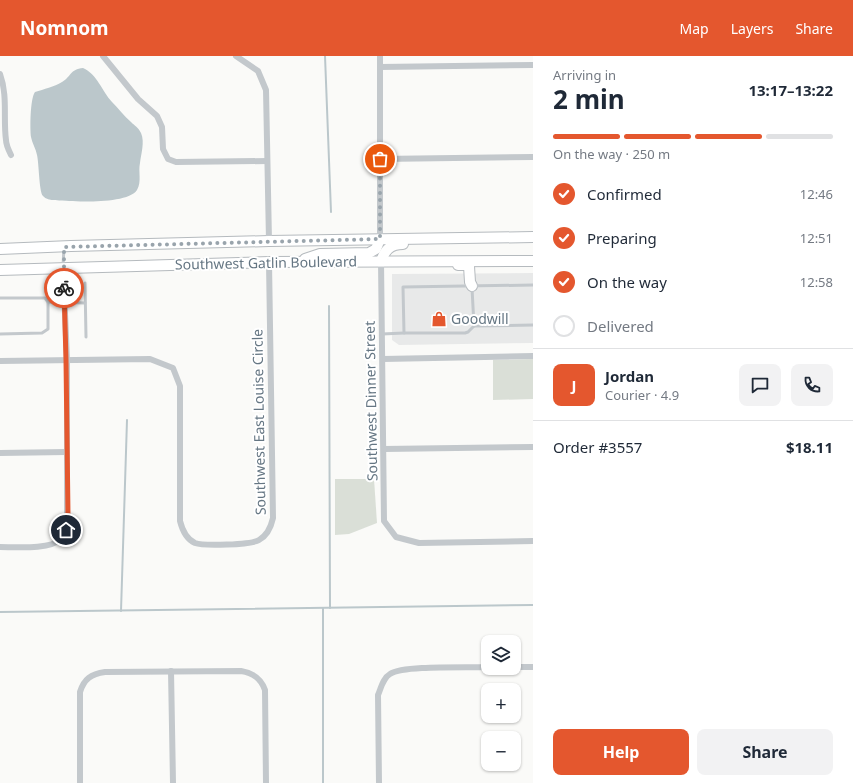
<!DOCTYPE html>
<html lang="en">
<head>
<meta charset="utf-8">
<style>
  :root { --surface:#fff; --page:#f2f2f3; --text:#1f2937; --muted:#747a83; --line:#e0e1e3; --accent:#e4572e }
  body { margin:0; font-family:"Noto Sans",sans-serif; background:var(--page); color:var(--text); height:100vh; display:flex; flex-direction:column; font-size:15px; white-space:nowrap }
  * { box-sizing:border-box; margin:0 }
  p { font-size:13px; color:var(--muted) }
  .icon { flex:none; width:22px; height:22px; fill:none; stroke:currentColor; stroke-width:2; stroke-linecap:round; stroke-linejoin:round }
  .map { position:relative; flex:1; overflow:hidden }
  .side { display:flex; flex-direction:column; background:var(--surface); width:320px }
  .side>* { flex:none }
  .buttons { position:absolute; left:481px; top:579px; display:grid; gap:8px }
  .buttons a { display:grid; place-items:center; width:40px; height:40px; border-radius:8px; background:var(--surface); box-shadow:0 1px 3px #0004; font-size:20px }
  .pin { position:absolute; display:grid; place-items:center; width:34px; height:34px; color:#fff; margin:-17px; border:2px solid #fff; border-radius:50%; box-shadow:0 1px 4px #0007 }
  .courier { position:absolute; display:grid; place-items:center; width:40px; height:40px; margin:-20px; border:3px solid #e4572e; border-radius:50%; background:#fff; color:#222; box-shadow:0 1px 5px #0007 }
  .summary em { font-style:normal; font-weight:700 }
  .summary div { display:flex; flex-direction:column-reverse }
  .summary { display:flex; align-items:center; justify-content:space-between; height:68px; padding:0 20px }
  h1 { font-size:26px; font-weight:700; line-height:30px }
  .bar { display:grid; grid-template-columns:repeat(4,1fr); gap:6px 4px; align-content:center; height:48px; padding:0 20px }
  .bar i { height:5px; border-radius:3px; background:var(--line) }
  .bar .selected { background:var(--accent) }
  .bar p { grid-column:span 4 }
  .line { display:flex; align-items:center; gap:10px; padding:0 20px; border-top:1px solid var(--line) }
  .line div { flex:1 }
  .round { display:grid; place-items:center; flex:none; width:42px; height:42px; border-radius:8px; background:var(--page) }
  ol { padding:0 20px; list-style:none }
  li { display:flex; align-items:center; gap:12px; height:44px }
  li p { margin-inline-start:auto }
  li .icon { padding:4px; border-radius:50%; background:var(--accent); color:#fff; stroke-width:4 }
  li:last-child { color:var(--muted) }
  li i { width:22px; height:22px; border:2px solid var(--line); border-radius:50% }
  .primary-button { display:flex; gap:8px; margin-top:auto; padding:8px 20px }
  .primary-button a { flex:1; height:46px; border-radius:8px; background:var(--accent); color:#fff; font-size:16px; font-weight:700; line-height:46px; text-align:center }
  .primary-button a+a { background:var(--page); color:var(--text) }
  header { display:flex; align-items:center; gap:24px; box-sizing:border-box; height:56px; padding:0 20px; background:var(--accent); color:#fff }
  header strong { font-size:19px }
  nav { display:flex; gap:22px; margin-inline-start:auto; font-size:14px }
  main { display:flex; flex:1; min-height:0 }
  .map>svg:first-child { display:block }
  .built { fill:#e8e9e9 }
  .green { fill:#dadfd7 }
  .water { fill:#bbc7cb }
  .lines { fill:none; stroke-linecap:round; stroke-linejoin:round }
  .stream { stroke:#bbc7cb; stroke-width:2 }
  .primary-casing { stroke:#b5babe; stroke-width:12 }
  .lane { stroke:#c3c8cc; stroke-width:3 }
  .street { stroke:#c3c8cc; stroke-width:6 }
  .primary { stroke:#fff; stroke-width:10 }
  .done { stroke:#99a4ac; stroke-width:4; stroke-dasharray:0 7.2 }
  .route { stroke:#e4572e; stroke-width:5 }
  .labels { text-anchor:middle; stroke-width:4; stroke-linejoin:round; paint-order:stroke }
  .street-label { font-size:14px; fill:#657683; stroke:#fff }
  .poi-label { font-size:14px; fill:#657683; stroke:#fff; text-anchor:start }
</style>
</head>
<body>
<header>
<strong>Nomnom</strong>
<nav><a>Map</a><a>Layers</a><a>Share</a></nav>
</header>
<main>
<div class="map">
<svg width="533" height="727" viewBox="0 0 533 727">
  <rect width="100%" height="100%" fill="#fafaf8"/>
  <path class="built" d="M533,217V287L399,289L392,284V218Z"/>
  <g class="green">
    <path d="M533,303V343L493,344V304Z"/>
    <path d="M335,423H374L377,467L349,478L335,479Z"/>
  </g>
  <path class="water" d="M83,12C97,18 102,35 112,46C118,52 124,60 131,66C135,70 138,71 141,77C145,86 141,98 140,107C138,115 142,126 137,134C129,147 83,146 69,145C62,144 48,146 43,140C39,136 39,107 37,99C36,93 32,87 31,81C30,73 30,43 35,36C44,33 54,31 62,26C71,21 70,13 83,12Z"/>
  <g class="lines">
    <g class="stream">
      <path d="M325,0L331,156"/>
      <path d="M329,250L330,552"/>
      <path d="M121,555L127,364"/>
      <path d="M0,556L533,549"/>
      <path d="M323,727V552"/>
    </g>
    <g class="primary-casing">
      <g id="primary">
        <path d="M0,193L71,190L269,185L533,181"/>
        <path d="M305,203L320,198L369,197L376,193L380,183"/>
        <path d="M381,205C385,194 390,188 403,188"/>
        <path d="M458,209H467L469,210L470,226L472,230"/>
        <path d="M0,214L269,206L533,205"/>
      </g>
    </g>
    <g class="lane">
      <path d="M63,210L64,191"/>
      <path d="M85,227L86,281"/>
      <path d="M472,232L474,270L533,269"/>
      <path d="M0,242H45L48,246V273L42,277L0,278"/>
      <path d="M48,246L85,247"/>
      <path d="M474,270L468,276L465,277H404L403,231L533,229"/>
      <path d="M382,278L404,277"/>
    </g>
    <g class="street">
      <path d="M103,0L138,43L157,60L162,71L163,93L168,103L176,106L267,105"/>
      <path d="M236,0L258,15L266,34L269,185"/>
      <path d="M380,0V183"/>
      <path d="M380,11L533,9"/>
      <path d="M0,18C8,40 3,62 6,84C6,89 9,95 11,99"/>
      <path d="M380,103L533,101"/>
      <path d="M381,205L384,465L396,481L419,487L533,485"/>
      <path d="M383,303L533,300"/>
      <path d="M0,305L150,303L173,312L180,330V465C182,473 186,483 195,487C203,490 251,489 259,484C268,479 271,471 273,462L269,206"/>
      <path d="M384,393L533,391"/>
      <path d="M0,397L66,396"/>
      <path d="M0,491C15,491 50,494 61,483C67,476 67,468 67,459V304L63,211"/>
      <path d="M514,611H533"/>
      <path d="M171,615L173,727"/>
      <path d="M80,727V636C84,623 91,618 105,616L241,615C253,617 261,622 265,634L266,727"/>
      <path d="M379,727L378,639C381,632 383,622 390,618C404,609 468,612 488,611"/>
    </g>
    <use href="#primary" class="primary"/>
  </g>
  <g class="lines">
    <path class="done" d="M64,232V191L380,183V103"/>
    <path class="route" d="M64,232L66,304L68,459L66,474"/>
  </g>
  <defs>
    <g id="shop-bare" transform="scale(1.2)"><path d="M-5-2.5h2.3a2.7 3.5 0 0 1 5.4 0H5L5.5 6h-11ZM-1.5-2.5h3a1.5 2.3 0 0 0-3 0Z" fill="#e4572e" stroke="#fff" stroke-width="2.5" paint-order="stroke"/></g>
  </defs>
  <g fill-rule="evenodd">
    <use href="#shop-bare" x="439" y="263"/>
  </g>
  <g class="labels">
    <g class="street-label">
      <text transform="translate(266 207) rotate(-1)" y="5">Southwest Gatlin Boulevard</text>
      <text transform="translate(371 345) rotate(-91)" y="5">Southwest Dinner Street</text>
      <text transform="translate(259 366) rotate(-91)" y="5">Southwest East Louise Circle</text>
    </g>
    <g class="poi-label">
      <text x="451" y="268">Goodwill</text>
    </g>
  </g>
</svg>
<div class="buttons">
<a><svg class="icon" aria-label="layers" viewBox="0 0 24 24"><path d="M12 4l9 5-9 5-9-5zM3 14l9 5 9-5"/></svg></a>
<a>+</a>
<a>−</a>
</div>
<div class="pin" style="left:380px;top:103px;background:#ea580c"><svg class="icon" aria-label="bag" viewBox="0 0 24 24"><path d="M5 8h14l-1 12H6zM9 8a3 3 0 0 1 6 0"/></svg></div>
<div class="pin" style="left:66px;top:474px;background:#1f2937"><svg class="icon" aria-label="home" viewBox="0 0 24 24"><path d="M3 11l9-7 9 7M6 9v11h12V9"/></svg></div>
<div class="courier" style="left:64px;top:232px"><svg class="icon" aria-label="bike" viewBox="0 0 24 24"><circle cx="6" cy="16" r="4"/><circle cx="18" cy="16" r="4"/><path d="M6 16l4-8h5l3 8M10 8l3 8H6M13 5h3"/></svg></div>
</div>
<section class="side">
<div class="summary"><div><h1>2 min</h1><p>Arriving in</p></div><em>13:17–13:22</em></div>
<div class="bar"><i class="selected"></i><i class="selected"></i><i class="selected"></i><i></i><p>On the way · 250 m</p></div>
<ol>
<li><svg class="icon" aria-label="check" viewBox="0 0 24 24"><path d="M5 12l5 5 9-10"/></svg>Confirmed<p>12:46</p></li>
<li><svg class="icon" aria-label="check" viewBox="0 0 24 24"><path d="M5 12l5 5 9-10"/></svg>Preparing<p>12:51</p></li>
<li><svg class="icon" aria-label="check" viewBox="0 0 24 24"><path d="M5 12l5 5 9-10"/></svg>On the way<p>12:58</p></li>
<li><i></i>Delivered</li>
</ol>
<div class="line" style="height:72px"><b class="round" style="background:var(--accent);color:#fff">J</b><div><b>Jordan</b><p>Courier · 4.9</p></div><a class="round"><svg class="icon" aria-label="chat" viewBox="0 0 24 24"><path d="M4 5h16v11H9l-5 4z"/></svg></a><a class="round"><svg class="icon" aria-label="phone" viewBox="0 0 24 24"><path d="M5 4h4l2 5-3 2q2 4 5 5l2-3 5 2v4C11 20 4 13 5 4z"/></svg></a></div>
<div class="line" style="height:52px"><div>Order #3557</div><b>$18.11</b></div>
<div class="primary-button"><a>Help</a><a>Share</a></div>
</section>
</main>
</body>
</html>
